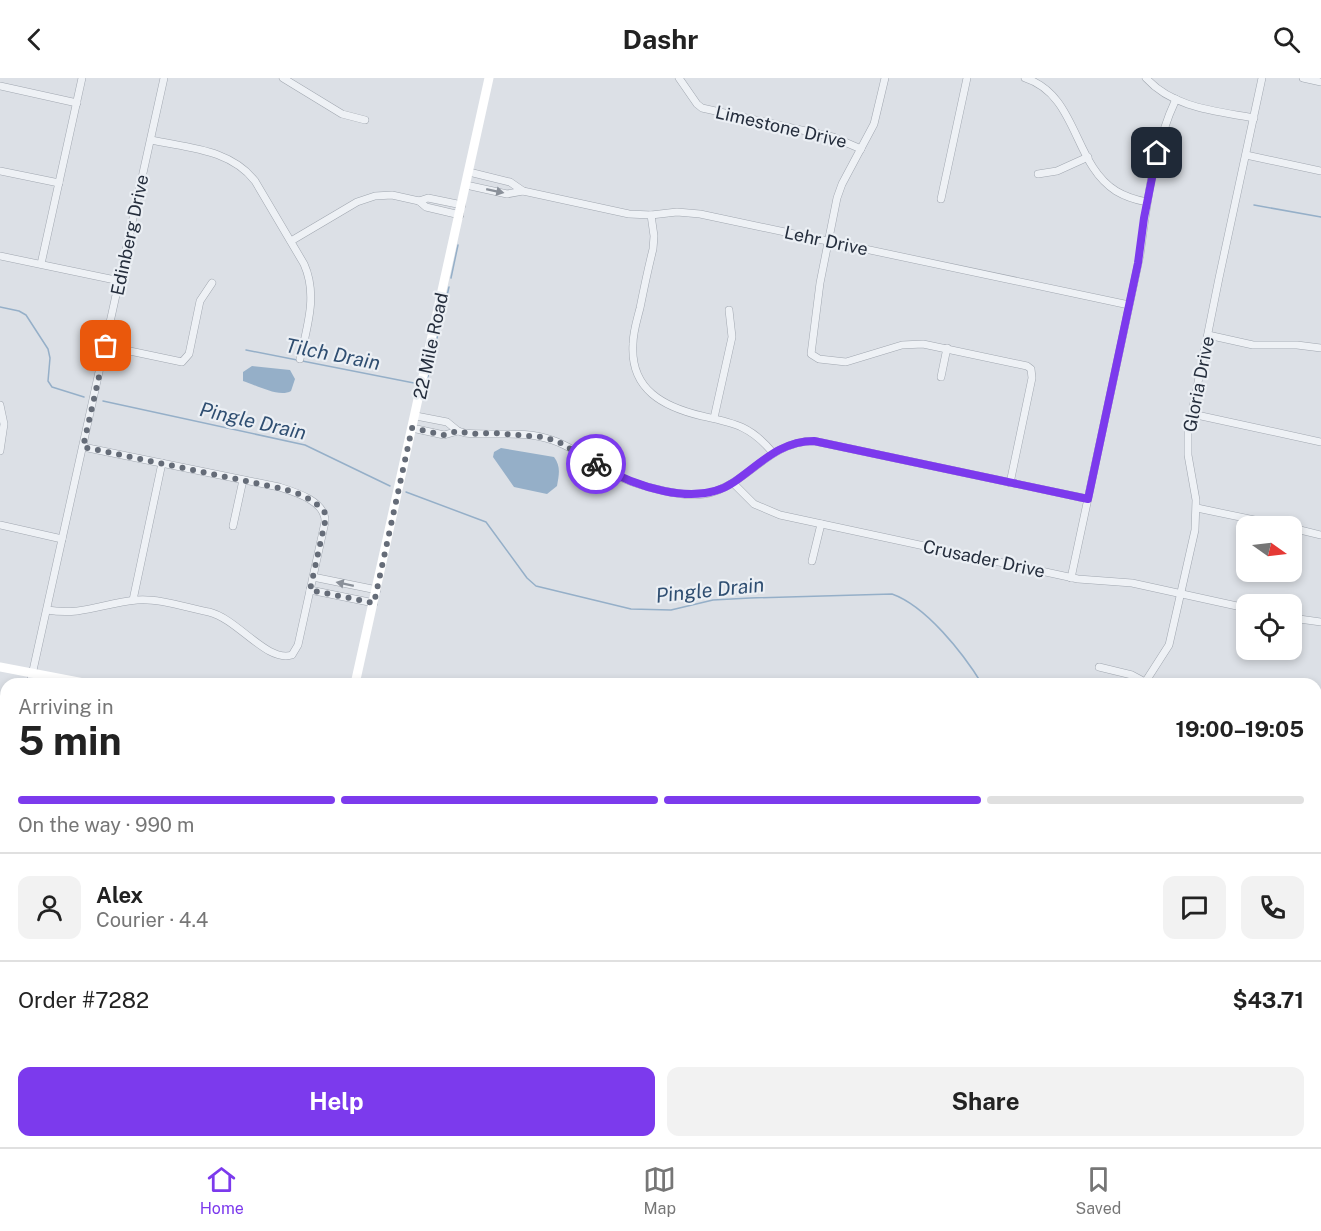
<!DOCTYPE html>
<html lang="en">
<head>
<meta charset="utf-8">
<style>
  :root { --surface:#fff; --page:#f2f2f2; --text:#222; --muted:#767676; --line:#e0e0e0; --accent:#7c3aed }
  body { margin:0; font-family:"Public Sans",sans-serif; background:var(--page); color:var(--text); height:100vh; display:flex; flex-direction:column; font-size:22px; white-space:nowrap }
  * { box-sizing:border-box; margin:0 }
  p { font-size:20px; color:var(--muted) }
  .icon { flex:none; width:33px; height:33px; fill:none; stroke:currentColor; stroke-width:2; stroke-linecap:round; stroke-linejoin:round }
  .map { position:relative; flex:1; overflow:hidden }
  .side { position:absolute; left:0px; top:600px; width:1322px; height:470px; display:flex; flex-direction:column; background:var(--surface); border-radius:18px 18px 0 0; box-shadow:0 3px 9px #0003 }
  .side>* { flex:none }
  .needle { width:39px; rotate:104deg }
  .controls { position:absolute; left:1236px; top:438px; display:grid; gap:12px }
  .controls a { display:grid; place-items:center; width:66px; height:66px; border-radius:12px; background:var(--surface); box-shadow:0 3px 9px #0003; font-size:30px }
  .pin { position:absolute; display:grid; place-items:center; width:51px; height:51px; color:#fff; margin:-26px; border-radius:12px; box-shadow:0 3px 9px #0006 }
  .courier { position:absolute; display:grid; place-items:center; width:60px; height:60px; margin:-30px; border:4px solid #7c3aed; border-radius:50%; background:#fff; color:#222; box-shadow:0 2px 8px #0007 }
  .headline em { font-style:normal; font-weight:700 }
  .headline div { display:flex; flex-direction:column-reverse }
  .headline { display:flex; align-items:center; justify-content:space-between; height:102px; padding:0 18px }
  h1 { font-size:39px; font-weight:700; line-height:45px }
  .bar { display:grid; grid-template-columns:repeat(4,1fr); gap:9px 6px; align-content:center; height:72px; padding:0 18px }
  .bar i { height:8px; border-radius:4px; background:var(--line) }
  .bar .on { background:var(--accent) }
  .bar p { grid-column:span 4 }
  .line { display:flex; align-items:center; gap:15px; padding:0 18px; border-top:2px solid var(--line) }
  .line div { flex:1 }
  .round { display:grid; place-items:center; flex:none; width:63px; height:63px; border-radius:12px; background:var(--page) }
  .action { display:flex; gap:12px; margin-top:auto; padding:12px 18px }
  .action a { flex:1; height:69px; border-radius:12px; background:var(--accent); color:#fff; font-size:24px; font-weight:700; line-height:69px; text-align:center }
  .action a+a { background:var(--page); color:var(--text) }
  header { display:flex; justify-content:space-between; align-items:center; height:78px; padding:0 18px; background:var(--surface); font-size:27px; font-weight:700 }
  .tabs { display:flex; justify-content:space-around; align-items:center; height:84px; border-top:2px solid var(--line); background:var(--surface); font-size:16px; color:var(--muted) }
  .tabs a { display:grid; justify-items:center; gap:3px }
  .tabs .on { color:var(--accent) }
  .map>svg:first-child { display:block }
  .green { fill:#c2d0bd }
  .water { fill:#95afc8 }
  .lines { fill:none; stroke-linecap:round; stroke-linejoin:round }
  .stream { stroke:#95afc8; stroke-width:1.5 }
  .street-casing { stroke:#a1a7b0; stroke-width:8 }
  .street { stroke:#eef1f5; stroke-width:7 }
  .secondary { stroke:#fff; stroke-width:9 }
  .oneway { fill:#8a9099 }
  .done { stroke:#656c78; stroke-width:6; stroke-dasharray:0 10.8 }
  .route { stroke:#7c3aed; stroke-width:8 }
  .labels { text-anchor:middle; stroke-width:4.5; stroke-linejoin:round; paint-order:stroke }
  .street-label { font-size:18px; fill:#252e3d; stroke:#ebeff4 }
  .water-label { font-size:20px; font-style:italic; fill:#2f4e71; stroke:#ebeff4 }
</style>
</head>
<body>
<header><svg class="icon" aria-label="back" viewBox="0 0 24 24"><path d="M15 5l-7 7 7 7"/></svg>Dashr<svg class="icon" aria-label="search" viewBox="0 0 24 24"><circle cx="10" cy="10" r="6"/><path d="M15 15l6 6"/></svg></header>
<div class="map">
<svg width="1321" height="1069" viewBox="0 0 1321 1069">
  <rect width="100%" height="100%" fill="#dce0e6"/>
  <path class="green" d="M567,1064H938L942,1069H583Z"/>
  <g class="water">
    <path d="M252,288L290,292L295,301L291,313C279,320 256,307 243,303V294Z"/>
    <path d="M501,370L554,379C561,388 559,397 557,408L547,416L514,409L493,379L494,374Z"/>
  </g>
  <g class="lines">
    <g class="stream">
      <path d="M1254,127L1321,139"/>
      <path d="M451,200L458,167"/>
      <path d="M0,229L19,233L26,237L48,271L50,280L48,303L52,309L84,319"/>
      <path d="M246,272L414,305"/>
      <path d="M426,307L449,209"/>
      <path d="M103,323L305,367L390,408"/>
      <path d="M406,414L486,444L527,500L536,508L631,531L671,532L713,522L750,520L892,516C926,528 963,575 982,606"/>
      <path d="M1316,667L1321,663"/>
    </g>
    <g class="street-casing">
      <g id="street">
        <path d="M283,0L342,36L365,42"/>
        <path d="M679,0L697,26L702,30L833,59L861,71"/>
        <path d="M885,0L874,46L842,106L837,120L820,205L811,276L819,281L846,284L902,267L923,266L1027,288L1031,291L1032,300L1010,405"/>
        <path d="M1025,0C1078,17 1073,86 1116,113C1126,119 1136,122 1147,124"/>
        <path d="M1146,0C1173,30 1216,33 1254,40"/>
        <path d="M1303,0L1321,4"/>
        <path d="M0,8L77,25"/>
        <path d="M151,62C188,70 230,71 255,103L304,186C318,217 307,249 300,281"/>
        <path d="M1246,77L1321,93"/>
        <path d="M0,93L59,105"/>
        <path d="M469,94L510,104L523,113L629,136L651,137L677,134L700,136L1129,227"/>
        <path d="M1038,96L1057,93L1088,79"/>
        <path d="M466,107L507,116L523,113"/>
        <path d="M941,121L967,0"/>
        <path d="M419,123L426,129L460,137"/>
        <path d="M651,137L654,158L653,171C648,191 644,210 640,230C637,242 633,254 633,266C630,312 664,329 702,338C734,345 751,348 773,375"/>
        <path d="M291,163L357,124L375,118L392,117L419,123L428,120L462,127"/>
        <path d="M0,178L120,203"/>
        <path d="M41,186L82,0"/>
        <path d="M1208,257L1253,267H1297L1321,270"/>
        <path d="M106,268L182,284L189,276L200,223L212,205"/>
        <path d="M941,299L947,270"/>
        <path d="M0,327L4,346L0,373"/>
        <path d="M1192,336L1321,364"/>
        <path d="M416,338L447,344L458,353L465,355C493,358 524,352 552,362C574,369 594,386 616,397C634,407 675,417 695,417C743,416 764,363 814,363L1088,421"/>
        <path d="M714,340L732,259L729,232"/>
        <path d="M412,350L444,357L458,353"/>
        <path d="M733,405L754,426L780,437L1078,501L1132,505L1246,530"/>
        <path d="M1197,430L1283,448"/>
        <path d="M0,447L62,461"/>
        <path d="M233,448L243,402"/>
        <path d="M1292,450L1321,457"/>
        <path d="M812,483L821,446"/>
        <path d="M313,499L377,512"/>
        <path d="M1071,500L1140,177C1147,125 1153,70 1176,21"/>
        <path d="M310,512L374,525"/>
        <path d="M133,522L162,385"/>
        <path d="M47,532C83,538 103,525 137,522C158,520 188,530 209,534C238,541 267,585 292,577L298,567L325,444C326,423 295,414 279,409L83,369"/>
        <path d="M1292,540L1321,544"/>
        <path d="M1099,589L1132,597L1145,604"/>
        <path d="M30,606L164,0"/>
        <path d="M1144,606L1169,567L1195,452L1196,422L1188,377V354L1219,200L1262,0"/>
        <path d="M1316,636L1321,637"/>
        <path d="M1316,718L1321,719"/>
        <path d="M0,757L6,730"/>
        <path d="M1316,800L1321,801"/>
        <path d="M0,830L6,831"/>
        <path d="M1316,865L1321,866"/>
        <path d="M0,912L6,914"/>
        <path d="M1316,931L1321,932"/>
        <path d="M0,1014L6,1017"/>
        <path d="M1316,1016L1321,1017"/>
        <path d="M157,1064L160,1069"/>
        <path d="M301,1064H308"/>
        <path d="M336,1064L362,1069"/>
        <path d="M1051,1064L1052,1069"/>
        <path d="M1139,1064L1166,1069"/>
        <path d="M84,1069L85,1064"/>
      </g>
    </g>
    <use href="#street" class="street"/>
    <g class="secondary">
      <path d="M0,589L89,606"/>
      <path d="M355,606L489,0"/>
      <path d="M259,1069L260,1064"/>
    </g>
  </g>
  <defs><path id="oneway-solid" d="M-6-.8H1V-3.2L6.5 0L1 3.2V.8H-6Z" transform="scale(1.5)"/></defs>
  <g class="oneway">
    <use href="#oneway-solid" transform="translate(495 113) rotate(12)"/>
    <use href="#oneway-solid" transform="translate(345 506) rotate(-168)"/>
  </g>
  <g class="lines">
    <path class="done" d="M106,268L83,369L279,410C294,413 315,421 325,435V444L310,512L374,525L412,350L444,357L458,353L471,356L493,355L543,359L559,364L596,386"/>
    <path class="route" d="M596,386C632,407 695,431 734,404C760,386 780,363 814,363L1088,421L1138,185L1144,140L1157,75"/>
  </g>
  <g class="labels">
    <g class="street-label">
      <text transform="translate(781 49) rotate(13)" y="6">Limestone Drive</text>
      <text transform="translate(130 157) rotate(-78)" y="6">Edinberg Drive</text>
      <text transform="translate(826 163) rotate(12)" y="6">Lehr Drive</text>
      <text transform="translate(431 268) rotate(-78)" y="6">22 Mile Road</text>
      <text transform="translate(1199 306) rotate(-79)" y="6">Gloria Drive</text>
      <text transform="translate(984 481) rotate(12)" y="6">Crusader Drive</text>
    </g>
    <g class="water-label">
      <text transform="translate(333 276) rotate(11)" y="7">Tilch Drain</text>
      <text transform="translate(253 343) rotate(13)" y="7">Pingle Drain</text>
      <text transform="translate(710 512) rotate(-6)" y="7">Pingle Drain</text>
    </g>
  </g>
</svg>
<div class="controls">
<a><svg class="needle" viewBox="-14 -14 28 28"><path d="M0-13l5 13h-10z" fill="#e53935"/><path d="M0 13l5-13h-10z" fill="#767676"/></svg></a>
<a><svg class="icon" aria-label="locate" viewBox="0 0 24 24"><circle cx="12" cy="12" r="6"/><path d="M12 2v4M12 18v4M2 12h4M18 12h4"/></svg></a>
</div>
<div class="pin" style="left:106px;top:268px;background:#ea580c"><svg class="icon" aria-label="bag" viewBox="0 0 24 24"><path d="M5 8h14l-1 12H6zM9 8a3 3 0 0 1 6 0"/></svg></div>
<div class="pin" style="left:1157px;top:75px;background:#1f2937"><svg class="icon" aria-label="home" viewBox="0 0 24 24"><path d="M3 11l9-7 9 7M6 9v11h12V9"/></svg></div>
<div class="courier" style="left:596px;top:386px"><svg class="icon" aria-label="bike" viewBox="0 0 24 24"><circle cx="6" cy="16" r="4"/><circle cx="18" cy="16" r="4"/><path d="M6 16l4-8h5l3 8M10 8l3 8H6M13 5h3"/></svg></div>
<section class="side">
<div class="headline"><div><h1>5 min</h1><p>Arriving in</p></div><em>19:00–19:05</em></div>
<div class="bar"><i class="on"></i><i class="on"></i><i class="on"></i><i></i><p>On the way · 990 m</p></div>
<div class="line" style="height:108px"><a class="round"><svg class="icon" aria-label="person" viewBox="0 0 24 24"><circle cx="12" cy="8" r="4"/><path d="M4 21q1-7 8-7t8 7"/></svg></a><div><b>Alex</b><p>Courier · 4.4</p></div><a class="round"><svg class="icon" aria-label="chat" viewBox="0 0 24 24"><path d="M4 5h16v11H9l-5 4z"/></svg></a><a class="round"><svg class="icon" aria-label="phone" viewBox="0 0 24 24"><path d="M5 4h4l2 5-3 2q2 4 5 5l2-3 5 2v4C11 20 4 13 5 4z"/></svg></a></div>
<div class="line" style="height:78px"><div>Order #7282</div><b>$43.71</b></div>
<div class="action"><a>Help</a><a>Share</a></div>
</section>
</div>
<nav class="tabs">
<a class="on"><svg class="icon" aria-label="home" viewBox="0 0 24 24"><path d="M3 11l9-7 9 7M6 9v11h12V9"/></svg>Home</a>
<a><svg class="icon" aria-label="map" viewBox="0 0 24 24"><path d="M3 6l6-2 6 2 6-2v14l-6 2-6-2-6 2zM9 4v14M15 6v14"/></svg>Map</a>
<a><svg class="icon" aria-label="saved" viewBox="0 0 24 24"><path d="M7 4h10v16l-5-4-5 4z"/></svg>Saved</a>
</nav>
</body>
</html>
